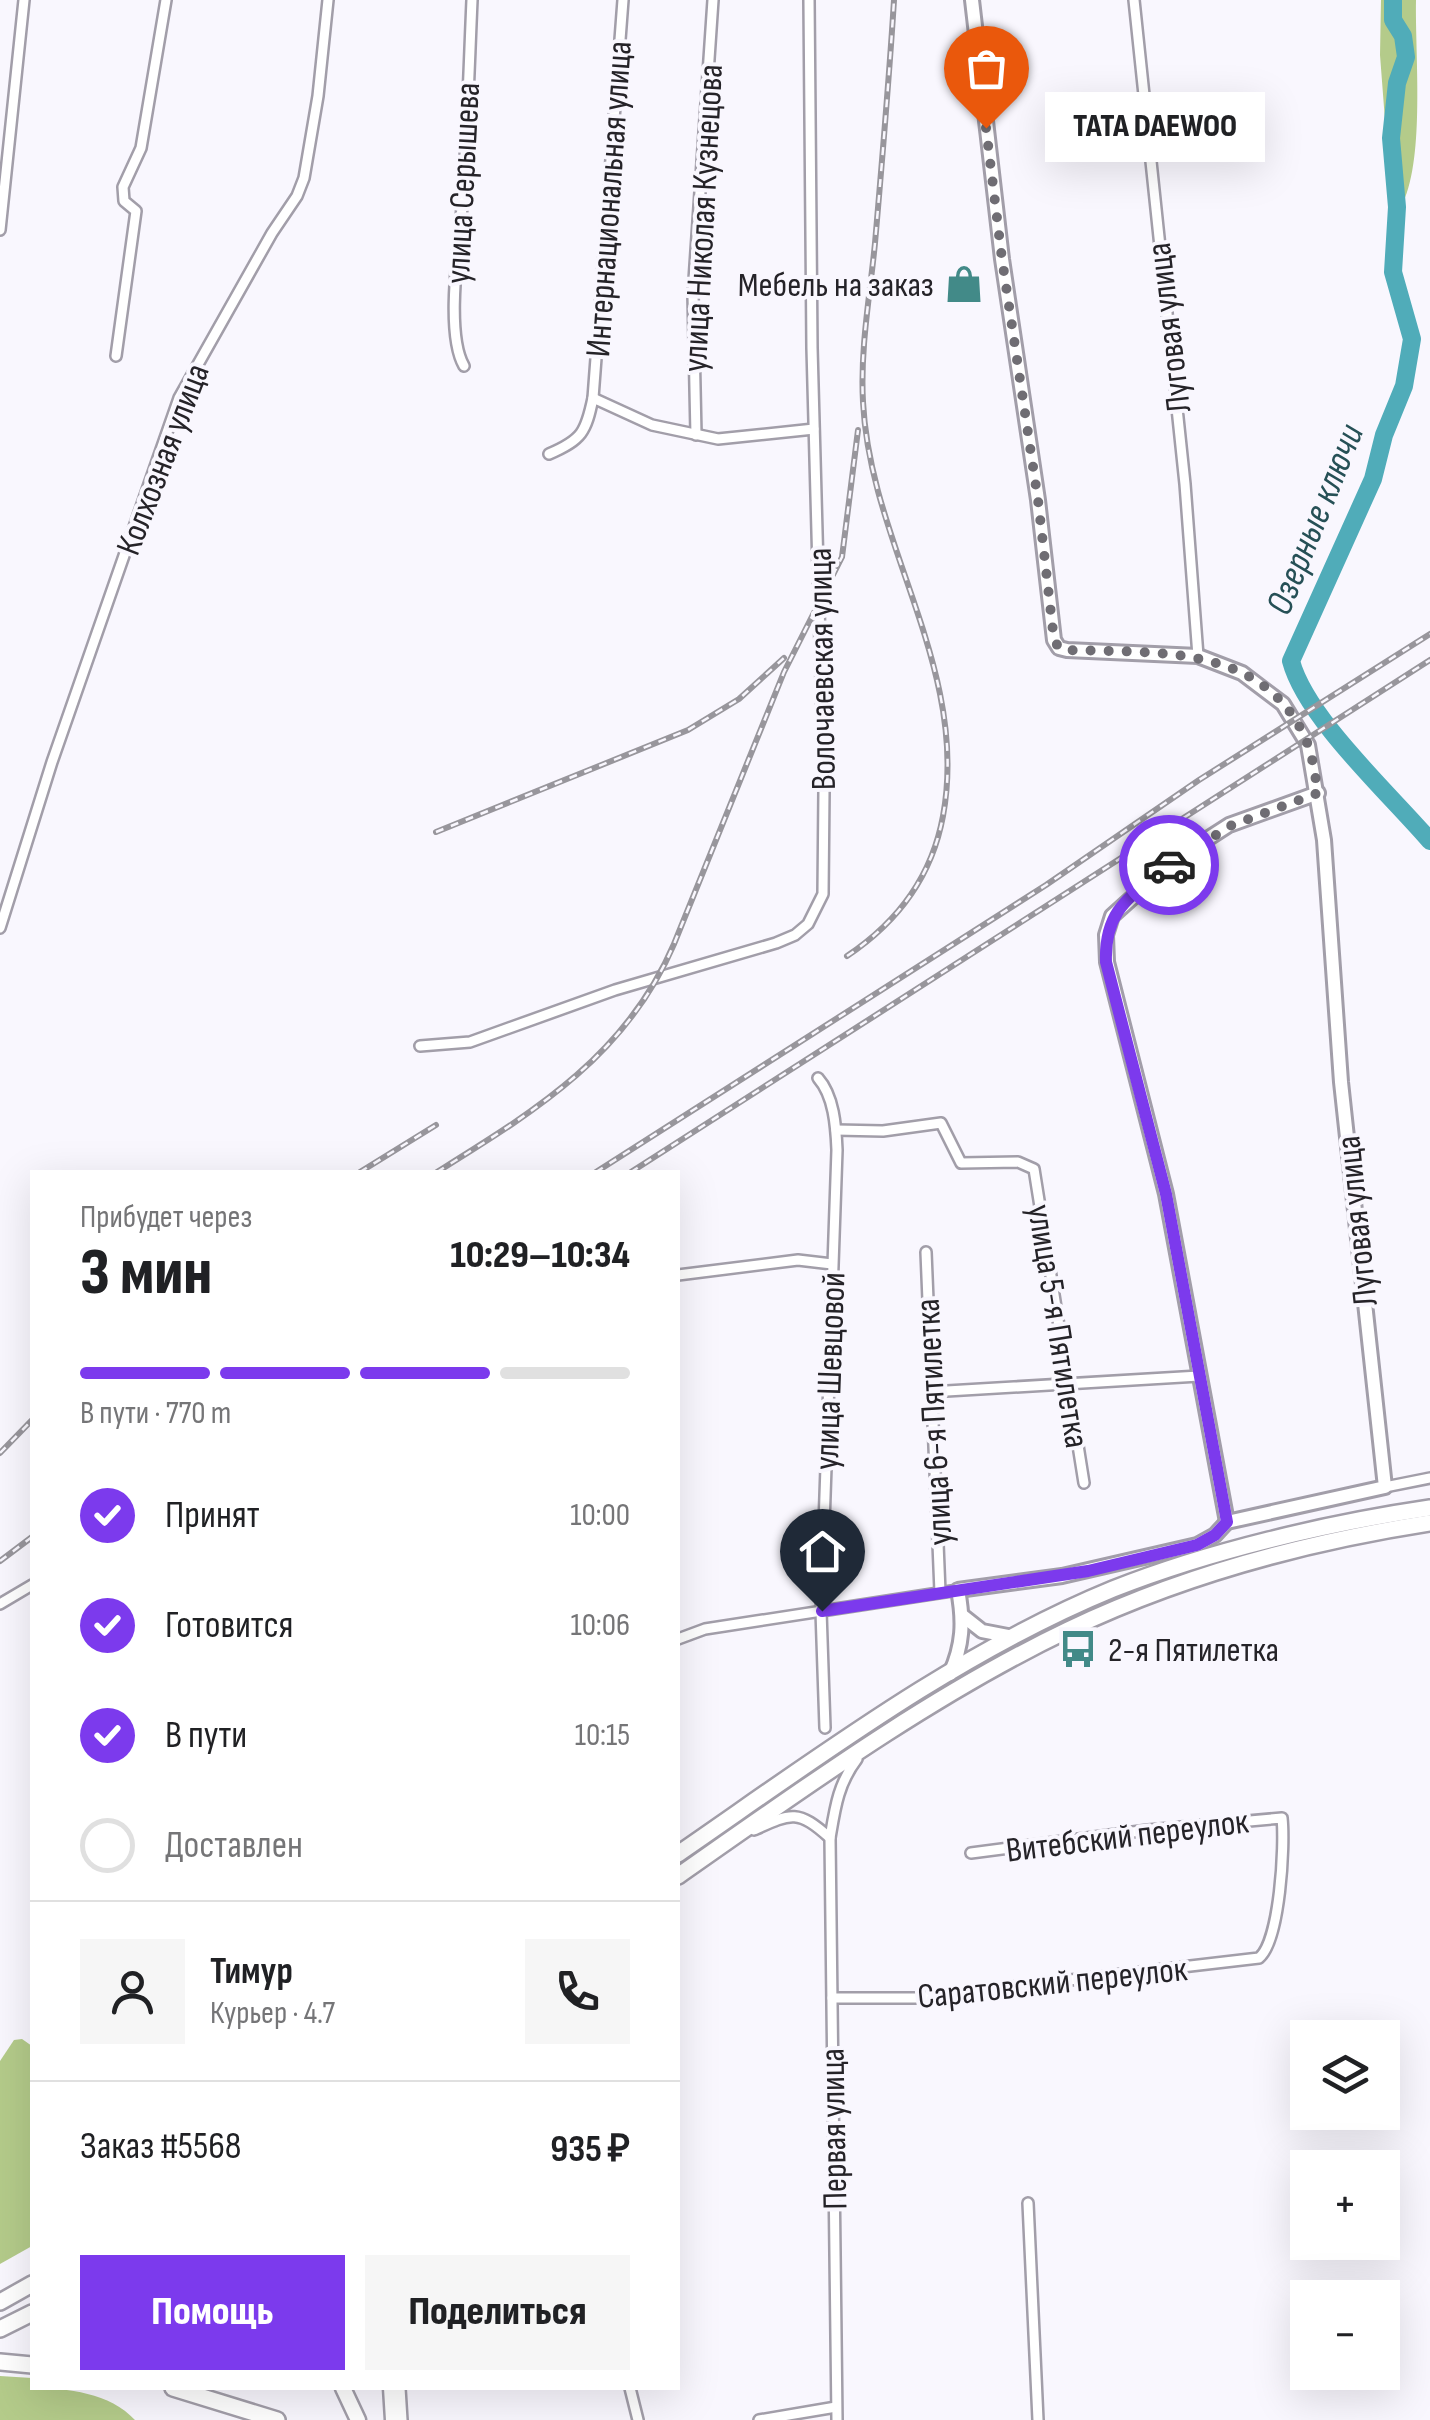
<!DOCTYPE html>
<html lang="ru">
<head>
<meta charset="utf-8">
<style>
  :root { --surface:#fff; --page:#f6f6f6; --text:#202124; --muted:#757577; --line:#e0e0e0; --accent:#7c3aed }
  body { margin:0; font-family:"Sofia Sans Condensed",sans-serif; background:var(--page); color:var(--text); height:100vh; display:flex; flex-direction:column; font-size:38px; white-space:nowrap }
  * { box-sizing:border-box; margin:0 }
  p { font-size:32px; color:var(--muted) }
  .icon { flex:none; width:55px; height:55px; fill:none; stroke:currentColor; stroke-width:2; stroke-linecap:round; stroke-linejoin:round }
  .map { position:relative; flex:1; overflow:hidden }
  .sheet { position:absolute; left:30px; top:1170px; width:650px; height:1220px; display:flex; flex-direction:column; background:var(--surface); border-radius:0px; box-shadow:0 10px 40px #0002 }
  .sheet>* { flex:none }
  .controls { position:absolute; left:1290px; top:2020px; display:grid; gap:20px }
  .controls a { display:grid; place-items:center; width:110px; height:110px; border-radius:0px; background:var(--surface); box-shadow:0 10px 40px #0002; font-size:50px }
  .pin { position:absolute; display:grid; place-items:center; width:85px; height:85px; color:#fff; margin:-102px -42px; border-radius:50% 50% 50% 0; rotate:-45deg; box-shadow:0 0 10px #0007 }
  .pin .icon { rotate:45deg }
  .courier { position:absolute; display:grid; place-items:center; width:100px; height:100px; margin:-50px; border:8px solid #7c3aed; border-radius:50%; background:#fff; color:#222; box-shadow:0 2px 12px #0007 }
  .bubble { position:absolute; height:70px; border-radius:0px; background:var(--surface); box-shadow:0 10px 40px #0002; font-size:32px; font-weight:800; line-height:70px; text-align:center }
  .head em { font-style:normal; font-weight:800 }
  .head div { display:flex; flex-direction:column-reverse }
  .head { display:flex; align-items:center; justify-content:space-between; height:170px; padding:0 50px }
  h1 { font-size:65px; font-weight:800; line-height:75px }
  .bar { display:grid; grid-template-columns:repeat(4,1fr); gap:15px 10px; align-content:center; height:120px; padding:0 50px }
  .bar i { height:12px; border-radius:8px; background:var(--line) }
  .bar .active { background:var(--accent) }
  .bar p { grid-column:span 4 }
  .line { display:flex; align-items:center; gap:25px; padding:0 50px; border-top:2px solid var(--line) }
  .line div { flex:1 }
  .round { display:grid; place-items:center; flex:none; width:105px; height:105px; border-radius:0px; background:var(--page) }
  ol { padding:0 50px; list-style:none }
  li { display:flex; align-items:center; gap:30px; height:110px }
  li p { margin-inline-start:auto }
  li .icon { padding:10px; border-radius:50%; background:var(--accent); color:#fff; stroke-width:4 }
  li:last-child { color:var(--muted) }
  li i { width:55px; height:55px; border:5px solid var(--line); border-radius:50% }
  .action { display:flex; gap:20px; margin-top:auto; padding:20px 50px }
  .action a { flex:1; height:115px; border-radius:0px; background:var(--accent); color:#fff; font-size:40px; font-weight:800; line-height:115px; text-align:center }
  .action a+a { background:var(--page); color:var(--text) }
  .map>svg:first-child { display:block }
  .forest { fill:#b4cb8a }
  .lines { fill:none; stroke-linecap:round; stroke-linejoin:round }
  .river { stroke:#50acb9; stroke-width:18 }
  .minor-casing { stroke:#a29ea9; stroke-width:14 }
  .secondary-casing { stroke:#a29ea9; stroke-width:18 }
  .primary-casing { stroke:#a29ea9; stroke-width:19 }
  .trunk-casing { stroke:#a29ea9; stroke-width:20 }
  .minor { stroke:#fff; stroke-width:9 }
  .secondary { stroke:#fff; stroke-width:12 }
  .primary { stroke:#fff; stroke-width:14 }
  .trunk { stroke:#fff; stroke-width:15 }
  .rail-casing { stroke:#98969c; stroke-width:6 }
  .rail { stroke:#f9f7fe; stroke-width:2.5; stroke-dasharray:8; stroke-linecap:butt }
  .done { stroke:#6f6d73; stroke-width:10; stroke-dasharray:0 18 }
  .route { stroke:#7c3aed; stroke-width:12 }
  .labels { text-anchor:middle; stroke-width:8; stroke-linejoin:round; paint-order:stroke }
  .street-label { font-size:35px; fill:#252328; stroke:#f9f7fe }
  .poi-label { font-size:35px; fill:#252328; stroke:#f9f7fe; text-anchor:end }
  .water-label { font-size:38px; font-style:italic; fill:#265056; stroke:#f9f7fe }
</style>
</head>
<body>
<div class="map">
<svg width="1430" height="2420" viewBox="0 0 1430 2420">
  <rect width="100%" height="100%" fill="#f9f7fe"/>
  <g class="forest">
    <path d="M1381,0H1416C1415,55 1425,155 1403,203L1395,204L1391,199L1380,55Z"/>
    <path d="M22,2039L32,2046V2246L0,2264V2061L14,2040Z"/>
    <path d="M0,2376L32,2378V2388C68,2388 110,2393 135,2420H0Z"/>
  </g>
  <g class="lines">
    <path class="river" d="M1393,0V20L1403,36L1406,57L1397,83L1391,138L1397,207L1393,272L1412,339L1404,386L1384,435L1373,479L1291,661C1306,718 1390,794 1430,841"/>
    <g class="minor-casing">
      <g id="minor">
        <path d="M1134,0L1185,484L1198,656"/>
        <path d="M0,230L24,0"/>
        <path d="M116,356L136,211L124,201L123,187L141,148L166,0"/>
        <path d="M464,366C445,333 459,245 462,207C467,138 469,69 472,0"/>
        <path d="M593,398L623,0"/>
        <path d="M696,435L693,295L713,0"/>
        <path d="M549,454C582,440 586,432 593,398L652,425L718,439L814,429"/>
        <path d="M0,928L52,762L179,398L272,233L297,196L304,178L318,96L328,0"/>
        <path d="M420,1046L470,1042L615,990L776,943L795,935L808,924L823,894L824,790L812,348L809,0"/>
        <path d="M818,1078C834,1096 836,1126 837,1150L821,1611L825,1728"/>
        <path d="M836,1130L883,1131L941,1123L961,1163L1018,1162L1034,1169L1084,1483"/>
        <path d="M926,1252L940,1592"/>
        <path d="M678,1275L798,1260L832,1264"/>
        <path d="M930,1392L1199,1376"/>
        <path d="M1385,1487L1430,1478"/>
        <path d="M0,1604L32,1585"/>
        <path d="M678,1639L705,1629L958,1590"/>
        <path d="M754,1830C791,1813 798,1809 830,1838"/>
        <path d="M832,1998H916L1259,1958C1280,1941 1285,1845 1282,1818L1148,1830L971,1853"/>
        <path d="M1028,2203L1038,2420"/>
        <path d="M400,2388L402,2420"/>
        <path d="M630,2388L638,2420"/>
        <path d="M759,2420L836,2407"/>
        <path d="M837,2420L830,1838C835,1808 838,1784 857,1759"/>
      </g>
    </g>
    <g class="secondary-casing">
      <g id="secondary">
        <path d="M972,0L1002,259L1038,500L1054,640L1059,648L1067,650L1198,656L1242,673L1283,704L1308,745L1324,840L1341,1082L1385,1487L1227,1522"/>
        <path d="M1227,1522L1166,1194L1107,962L1106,935L1112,916L1173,861L1229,825L1318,793"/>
        <path d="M963,1616L982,1631L1013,1637"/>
        <path d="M950,1674C963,1645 964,1622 958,1590L1062,1576L1197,1545L1215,1535L1227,1522"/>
      </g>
    </g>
    <g class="primary-casing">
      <g id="primary">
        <path d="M343,2388L358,2420"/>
        <path d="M391,2388L393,2420"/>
      </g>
    </g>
    <g class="trunk-casing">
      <g id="trunk">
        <path d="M678,1854C816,1759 957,1653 1113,1589C1209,1551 1328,1523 1430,1508"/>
        <path d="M678,1876C801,1790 932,1695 1068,1630C1181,1576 1307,1542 1430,1523"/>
        <path d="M0,2302L32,2284"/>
        <path d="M0,2329L32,2313"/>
        <path d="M0,2362L32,2365"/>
        <path d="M173,2388L277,2420"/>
      </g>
    </g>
    <use href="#minor" class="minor"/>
    <use href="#secondary" class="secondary"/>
    <use href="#primary" class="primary"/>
    <use href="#trunk" class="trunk"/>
    <g class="rail-casing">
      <g id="rail">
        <path d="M436,832L688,730L739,699L784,658"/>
        <path d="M847,956C898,922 932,876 943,816C970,669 870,545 863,402C860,349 870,295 875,243C882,162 889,81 894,0"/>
        <path d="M360,1172L436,1125"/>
        <path d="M437,1172C535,1111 626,1056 674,944L784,672L842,557L858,430"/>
        <path d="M596,1172L1046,885L1199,780L1430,634"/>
        <path d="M631,1172L1430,660"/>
        <path d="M0,1453L32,1420"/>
        <path d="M0,1561L32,1537"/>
      </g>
    </g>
    <use href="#rail" class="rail"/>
  </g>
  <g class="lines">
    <path class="done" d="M986,128L1002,259L1038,500L1054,640L1059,648L1067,650C1154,653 1264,643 1306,740C1313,756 1315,776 1318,793L1230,826L1169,865"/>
    <path class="route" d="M822,1611L1088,1571L1197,1545L1215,1535L1227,1522L1166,1194L1106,962C1104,908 1132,896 1169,865"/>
  </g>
  <defs>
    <g id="shop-bare" transform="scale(3)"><path d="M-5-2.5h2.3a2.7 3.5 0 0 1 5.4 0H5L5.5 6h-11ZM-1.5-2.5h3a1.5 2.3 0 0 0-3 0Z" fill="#428a88" stroke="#f9f7fe" stroke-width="2.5" paint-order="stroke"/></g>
    <g id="bus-bare" transform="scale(3)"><path d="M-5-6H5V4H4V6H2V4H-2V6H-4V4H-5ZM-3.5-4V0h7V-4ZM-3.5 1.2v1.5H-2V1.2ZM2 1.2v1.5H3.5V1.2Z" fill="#428a88" stroke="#f9f7fe" stroke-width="2.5" paint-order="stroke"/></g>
  </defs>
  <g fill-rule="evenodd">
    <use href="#shop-bare" x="964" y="284"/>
    <use href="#bus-bare" x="1078" y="1649"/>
  </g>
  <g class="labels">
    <g class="street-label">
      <text transform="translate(462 183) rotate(-87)" y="12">улица Серышева</text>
      <text transform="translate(608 199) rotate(-86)" y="12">Интернациональная улица</text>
      <text transform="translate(702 218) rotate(-87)" y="12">улица Николая Кузнецова</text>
      <text transform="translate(1168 328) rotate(-97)" y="12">Луговая улица</text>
      <text transform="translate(162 459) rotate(-69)" y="12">Колхозная улица</text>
      <text transform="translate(821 669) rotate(-91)" y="12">Волочаевская улица</text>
      <text transform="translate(1356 1221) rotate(-96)" y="12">Луговая улица</text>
      <text transform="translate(1059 1326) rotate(81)" y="12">улица 5-я Пятилетка</text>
      <text transform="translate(829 1371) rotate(-88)" y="12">улица Шевцовой</text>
      <text transform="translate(933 1422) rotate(-93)" y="12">улица 6-я Пятилетка</text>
      <text transform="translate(1127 1835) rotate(-7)" y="12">Витебский переулок</text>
      <text transform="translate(1052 1982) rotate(-6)" y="12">Саратовский переулок</text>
      <text transform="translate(833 2129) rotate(-91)" y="12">Первая улица</text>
    </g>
    <g class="poi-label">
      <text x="934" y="296">Мебель на заказ</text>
      <text x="1108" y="1661" text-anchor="start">2-я Пятилетка</text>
    </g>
    <g class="water-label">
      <text transform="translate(1314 519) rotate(-68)" y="13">Озерные ключи</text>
    </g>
  </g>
</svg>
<div class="controls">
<a><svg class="icon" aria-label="layers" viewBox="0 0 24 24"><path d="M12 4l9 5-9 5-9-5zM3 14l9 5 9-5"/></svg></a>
<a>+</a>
<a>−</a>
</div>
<div class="pin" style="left:986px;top:128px;background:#ea580c"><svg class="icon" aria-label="bag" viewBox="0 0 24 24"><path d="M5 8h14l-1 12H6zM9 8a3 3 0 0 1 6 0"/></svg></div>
<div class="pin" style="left:822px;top:1611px;background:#1f2937"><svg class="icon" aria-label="home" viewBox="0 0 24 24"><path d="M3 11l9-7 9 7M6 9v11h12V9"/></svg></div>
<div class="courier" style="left:1169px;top:865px"><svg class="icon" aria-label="car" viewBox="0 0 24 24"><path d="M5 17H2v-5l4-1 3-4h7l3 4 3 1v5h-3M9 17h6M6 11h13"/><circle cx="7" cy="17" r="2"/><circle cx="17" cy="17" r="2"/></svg></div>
<div class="bubble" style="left:1045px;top:92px;width:220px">TATA DAEWOO</div>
<section class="sheet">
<div class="head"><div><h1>3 мин</h1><p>Прибудет через</p></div><em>10:29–10:34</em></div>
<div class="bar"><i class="active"></i><i class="active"></i><i class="active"></i><i></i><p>В пути · 770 m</p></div>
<ol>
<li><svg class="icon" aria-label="check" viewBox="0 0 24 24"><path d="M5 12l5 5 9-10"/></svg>Принят<p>10:00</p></li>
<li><svg class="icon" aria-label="check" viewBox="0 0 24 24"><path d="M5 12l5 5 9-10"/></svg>Готовится<p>10:06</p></li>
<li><svg class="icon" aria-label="check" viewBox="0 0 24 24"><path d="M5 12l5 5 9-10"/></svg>В пути<p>10:15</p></li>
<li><i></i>Доставлен</li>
</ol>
<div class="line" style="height:180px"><a class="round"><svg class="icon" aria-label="person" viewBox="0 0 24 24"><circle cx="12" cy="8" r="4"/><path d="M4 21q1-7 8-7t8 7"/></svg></a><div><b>Тимур</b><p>Курьер · 4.7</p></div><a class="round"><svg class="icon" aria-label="phone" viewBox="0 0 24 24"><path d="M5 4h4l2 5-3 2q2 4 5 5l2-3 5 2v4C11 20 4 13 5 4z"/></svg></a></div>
<div class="line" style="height:130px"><div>Заказ #5568</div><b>935 ₽</b></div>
<div class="action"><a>Помощь</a><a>Поделиться</a></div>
</section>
</div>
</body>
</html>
